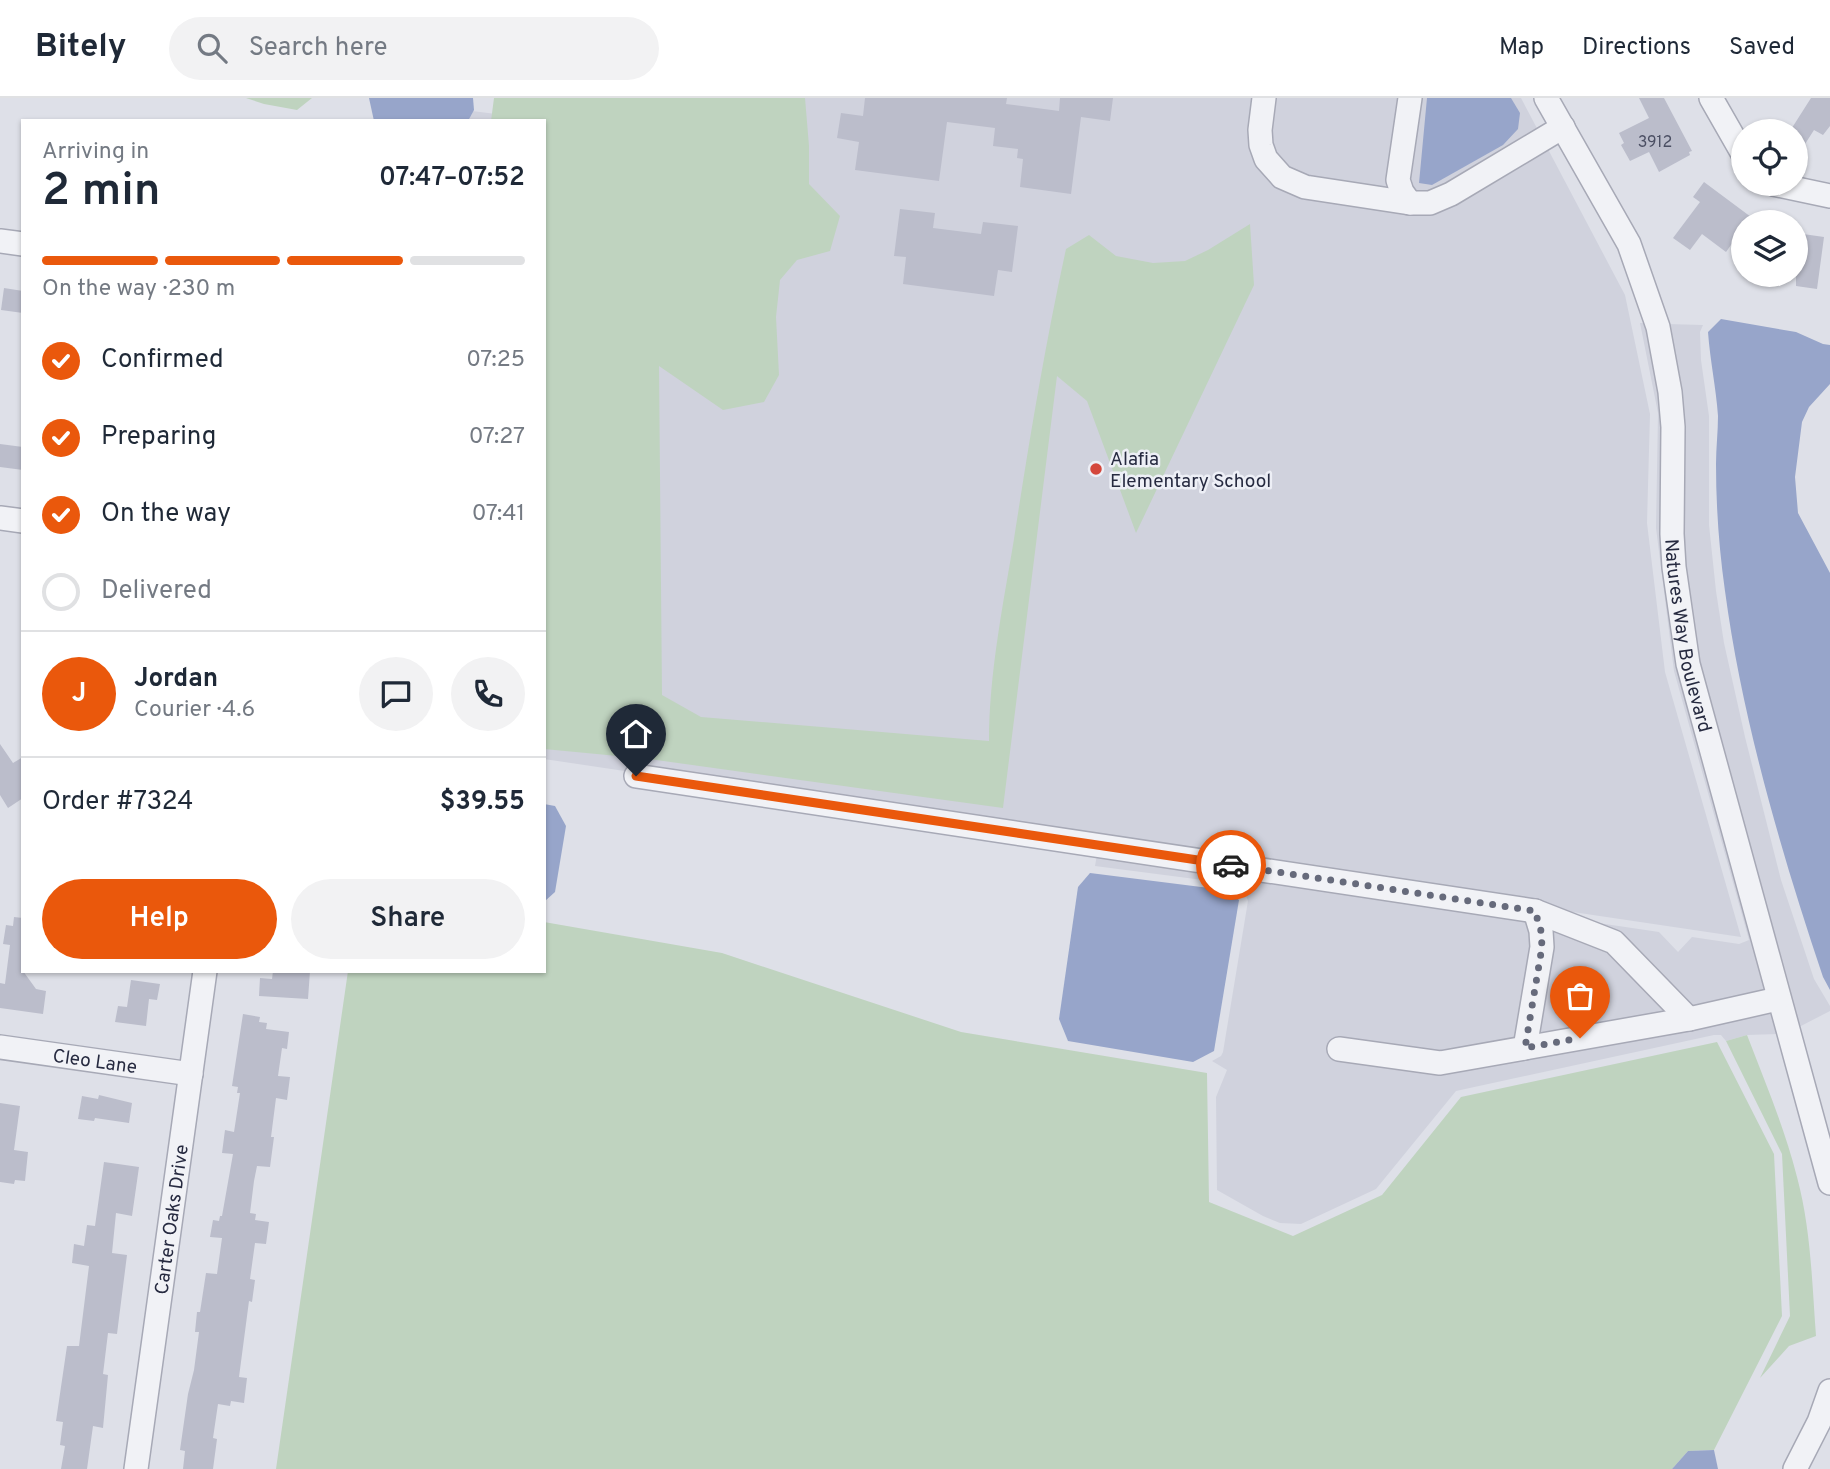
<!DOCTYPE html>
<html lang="en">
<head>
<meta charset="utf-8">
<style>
  :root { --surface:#fff; --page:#f2f2f3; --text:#1f2937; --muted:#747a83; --line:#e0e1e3; --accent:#ea580c }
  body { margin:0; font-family:Overpass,sans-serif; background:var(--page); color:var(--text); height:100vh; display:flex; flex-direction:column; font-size:26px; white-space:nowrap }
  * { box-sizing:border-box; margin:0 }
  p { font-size:23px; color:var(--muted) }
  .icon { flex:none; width:38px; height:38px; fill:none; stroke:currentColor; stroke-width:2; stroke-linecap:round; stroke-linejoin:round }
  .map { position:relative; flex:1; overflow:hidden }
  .sheet { position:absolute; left:21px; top:21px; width:525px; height:854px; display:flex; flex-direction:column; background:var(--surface); border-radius:0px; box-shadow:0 2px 5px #0004 }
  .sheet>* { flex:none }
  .buttons { position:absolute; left:1731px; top:21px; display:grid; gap:14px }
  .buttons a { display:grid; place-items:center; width:77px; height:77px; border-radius:50%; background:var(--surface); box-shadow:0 2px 5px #0004; font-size:35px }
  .pin { position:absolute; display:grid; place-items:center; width:60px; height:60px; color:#fff; margin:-72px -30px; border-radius:50% 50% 50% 0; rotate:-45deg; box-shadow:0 0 7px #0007 }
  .pin .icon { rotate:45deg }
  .courier { position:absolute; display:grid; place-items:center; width:70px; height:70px; margin:-35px; border:5px solid #ea580c; border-radius:50%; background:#fff; color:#222; box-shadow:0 2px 9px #0007 }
  .headline em { font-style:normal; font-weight:600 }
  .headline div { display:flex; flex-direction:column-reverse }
  .headline { display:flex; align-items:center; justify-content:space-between; height:119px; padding:0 21px }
  h1 { font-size:46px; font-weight:600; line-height:52px }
  .bar { display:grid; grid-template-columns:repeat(4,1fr); gap:10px 7px; align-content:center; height:84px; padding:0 21px }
  .bar i { height:9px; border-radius:5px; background:var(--line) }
  .bar .current { background:var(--accent) }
  .bar p { grid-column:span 4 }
  .line { display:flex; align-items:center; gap:18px; padding:0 21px; border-top:2px solid var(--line) }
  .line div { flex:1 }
  .round { display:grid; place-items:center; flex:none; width:74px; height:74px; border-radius:37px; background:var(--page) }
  ol { padding:0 21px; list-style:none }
  li { display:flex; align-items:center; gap:21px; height:77px }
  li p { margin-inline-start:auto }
  li .icon { padding:7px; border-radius:50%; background:var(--accent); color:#fff; stroke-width:4 }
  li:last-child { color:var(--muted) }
  li i { width:38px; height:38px; border:4px solid var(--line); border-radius:50% }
  .primary-button { display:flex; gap:14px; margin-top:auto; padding:14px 21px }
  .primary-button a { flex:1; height:80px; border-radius:42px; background:var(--accent); color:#fff; font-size:28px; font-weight:600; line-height:80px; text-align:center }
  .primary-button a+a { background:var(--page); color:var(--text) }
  header { display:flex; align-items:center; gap:42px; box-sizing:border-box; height:98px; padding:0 35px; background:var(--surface); border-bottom:2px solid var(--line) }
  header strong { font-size:33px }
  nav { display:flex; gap:38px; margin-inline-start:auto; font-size:24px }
  .search { width:490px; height:63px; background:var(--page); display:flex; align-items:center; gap:18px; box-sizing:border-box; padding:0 24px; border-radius:38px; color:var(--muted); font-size:26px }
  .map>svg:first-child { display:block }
  .built { fill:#d0d2dd }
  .green { fill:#bfd3bf }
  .water { fill:#97a5ca }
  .building { fill:#bbbdcb }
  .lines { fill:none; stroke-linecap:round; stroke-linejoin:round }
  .minor-casing { stroke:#a7a9b6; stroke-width:26 }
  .minor { stroke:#f1f2f6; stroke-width:23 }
  .done { stroke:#666a7b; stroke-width:7; stroke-dasharray:0 12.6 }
  .route { stroke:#ea580c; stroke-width:9 }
  .poi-dot { fill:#d4473c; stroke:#edeff6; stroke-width:2.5 }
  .labels { text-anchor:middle; stroke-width:5; stroke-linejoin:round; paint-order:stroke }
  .number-label { font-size:16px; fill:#4b4f63 }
  .poi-label { font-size:19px; fill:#262a40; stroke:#edeff6; text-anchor:start }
  .street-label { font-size:19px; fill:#262a40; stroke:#edeff6 }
</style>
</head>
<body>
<header>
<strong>Bitely</strong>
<div class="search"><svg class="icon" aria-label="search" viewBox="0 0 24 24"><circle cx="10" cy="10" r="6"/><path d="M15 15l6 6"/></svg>Search here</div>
<nav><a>Map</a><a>Directions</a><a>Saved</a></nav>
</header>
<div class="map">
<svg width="1830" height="1371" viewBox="0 0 1830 1371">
  <rect width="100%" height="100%" fill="#dee0e8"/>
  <g class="built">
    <path d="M639,0H1521L1625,197L1650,316L1647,425L1665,574L1741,839L544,661V23H454L456,11L598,29Z"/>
    <path d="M1640,225H1646L1660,294L1662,329V436L1778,936L1747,937L1726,943L1721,937H1714L1456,993L1376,1091L1301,1126L1280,1125L1263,1118L1217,1092L1216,999L1227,972L1212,963L1221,958L1223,954L1248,803L1246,798L1226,785L1095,768L1098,751L1659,834L1678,854L1692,839L1739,846L1749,842L1674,573L1656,430L1658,315Z"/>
    <path d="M1667,226L1703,227L1700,234L1701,262L1709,318V427L1716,493L1724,545L1745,639L1781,782L1814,881L1830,908V913L1797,930L1698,565L1684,469Z"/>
  </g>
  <g class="green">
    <path d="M246,0H312L297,12L264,6Z"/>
    <path d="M494,0H805L809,48V86L840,118L830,153L797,162L780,182L776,219L779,277L764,304L723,312L659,268L662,597L701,619L989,643C989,576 1003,507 1014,441C1029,344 1045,247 1066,151L1089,137L1116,158L1153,165L1185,163L1208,152L1250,126L1254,187L1136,435L1087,303L1057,278L1003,710L649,661L544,651V23H491Z"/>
    <path d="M544,824L722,855L961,934L1207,975L1209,1104L1293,1138L1382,1097L1461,999L1717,944L1774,1056L1782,1218L1714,1352L1688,1353L1672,1371H276L348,873H544Z"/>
    <path d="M1747,937C1765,984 1785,1031 1797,1079C1811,1131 1812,1185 1816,1238L1789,1248L1760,1280L1790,1218L1782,1056L1726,943Z"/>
  </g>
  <g class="water">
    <path d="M369,0H473L474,12L468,23H374Z"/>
    <path d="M1427,0H1511L1520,15L1518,31L1503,47L1432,87L1419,85Z"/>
    <path d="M1721,221L1796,234L1823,246L1830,247V286L1809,309L1802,324L1795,379L1798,415L1830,475V892L1823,879C1782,757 1742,621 1725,493C1719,451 1716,408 1716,366C1716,350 1718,334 1718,318C1716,290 1710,262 1708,234Z"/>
    <path d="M544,706L555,708L566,728L555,794L545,803Z"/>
    <path d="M1090,775L1225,792L1239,802L1214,953L1193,964L1068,943L1059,921L1078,789Z"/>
    <path d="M1714,1352L1718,1371H1672L1688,1353Z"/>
  </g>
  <g class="building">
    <path d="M865,0H1007L1006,6L1059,13L1060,0H1113L1110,23L1081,19L1071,96L1020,89L1023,61L1017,60L1018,51L993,48L995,30L947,24L939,83L855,72L859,44L837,40L841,15L863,18Z"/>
    <path d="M1639,0H1664L1692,53L1689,54L1690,57L1659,74L1649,54L1630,63L1621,47L1624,45L1619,35L1649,20Z"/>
    <path d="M1811,0H1830V28L1823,37L1814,32L1796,60V33H1790Z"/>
    <path d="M1704,84L1751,119L1748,124H1743V130L1726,154L1702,136L1690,152L1673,140L1700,104L1693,99Z"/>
    <path d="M900,111L935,115L933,130L981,136L983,124L1018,128L1012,174L998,172L994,198L903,186L906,159L894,158Z"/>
    <path d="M1803,136L1824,139L1817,191L1796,188V145L1802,146Z"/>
    <path d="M4,190L23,193V215L1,212Z"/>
    <path d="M0,346L23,349V372L0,369Z"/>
    <path d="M0,646L13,665L23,659V700L8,710L0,697Z"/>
    <path d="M14,819L23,820V873L36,891L46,893L43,916L0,910V885L5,886L10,847L3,846L6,827L13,828Z"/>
    <path d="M273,873H310L308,901L259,898L260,880L272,881Z"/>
    <path d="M131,882L160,886L157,902L149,901L146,928L115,924L118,908L127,909Z"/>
    <path d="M243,916L260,919L259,924L267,925L266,931L289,934L287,951L282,950L278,978L290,979L287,1002L276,1000L271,1039H274L270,1069L257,1068L254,1083L250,1115L256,1116L255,1122L269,1124L266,1146L255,1145L250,1181L255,1182L252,1204L249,1203L239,1279L247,1280L244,1305L231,1303L230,1308L218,1306L213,1340L217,1341L213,1371H183L185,1353L180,1352L188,1296L194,1272L199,1234H195L197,1214H200L206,1175L217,1176L222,1140L210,1139L213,1122L219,1123L220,1118H222L233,1056L222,1055L225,1032L234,1034L240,995H237L238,989L232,988Z"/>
    <path d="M99,997L132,1005L129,1025L95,1020L94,1023L78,1021L82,998L98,1001Z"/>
    <path d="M0,1005L20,1008L14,1052L28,1054L25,1083L15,1082L14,1086L0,1084Z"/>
    <path d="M104,1064L139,1069L132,1118L116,1115L112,1155L127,1157L119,1220L117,1236L108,1235L103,1276L108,1277L103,1330L93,1328L87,1371H61L65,1348L60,1347L63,1324L56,1323L67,1248H79L89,1168L72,1165L74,1146L84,1148L87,1127L95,1128Z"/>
  </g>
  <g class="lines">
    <g class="minor-casing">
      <g id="minor">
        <path d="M1264,0L1260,32L1261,47L1266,61L1282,79L1305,89L1410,105H1430L1451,96L1563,29"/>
        <path d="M1410,0L1398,82L1402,94L1410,105"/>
        <path id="s1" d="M1546,0L1629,146L1658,229L1670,294L1673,329L1672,436L1674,469L1688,566L1830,1085"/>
        <path d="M1711,0L1743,56"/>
        <path d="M1773,86L1830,98"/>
        <path d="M0,143L23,146"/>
        <path d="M0,420L23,423"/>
        <path d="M636,678L1535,813L1614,844L1689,921"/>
        <path id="s2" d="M0,949L191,976"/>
        <path d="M1525,950L1542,849L1541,833L1535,813"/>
        <path d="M1339,951L1440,965L1689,921L1778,901"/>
        <path id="s3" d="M136,1371L205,873"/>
        <path d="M1795,1371L1819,1324L1830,1293"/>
      </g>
    </g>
    <use href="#minor" class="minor"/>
  </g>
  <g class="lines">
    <path class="done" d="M1231,767L1535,813L1541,833L1542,849L1525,950L1580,940"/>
    <path class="route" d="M636,678L1231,767"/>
  </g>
  <circle class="poi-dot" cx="1096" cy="371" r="7"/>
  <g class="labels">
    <g class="number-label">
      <text x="1655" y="49">3912</text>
    </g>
    <g class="poi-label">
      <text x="1110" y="367">Alafia<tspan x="1110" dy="22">Elementary School</tspan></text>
    </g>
    <g class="street-label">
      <text dy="7" stroke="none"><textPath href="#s1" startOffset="567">Natures Way Boulevard</textPath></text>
      <text dy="7" stroke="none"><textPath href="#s2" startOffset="96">Cleo Lane</textPath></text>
      <text dy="7" stroke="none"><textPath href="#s3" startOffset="252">Carter Oaks Drive</textPath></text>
    </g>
  </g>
</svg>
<div class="buttons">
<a><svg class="icon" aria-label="locate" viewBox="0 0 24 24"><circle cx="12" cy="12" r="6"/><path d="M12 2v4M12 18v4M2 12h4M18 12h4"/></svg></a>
<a><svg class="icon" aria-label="layers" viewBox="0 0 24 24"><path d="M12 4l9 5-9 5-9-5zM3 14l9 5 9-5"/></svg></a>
</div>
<div class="pin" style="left:1580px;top:940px;background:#ea580c"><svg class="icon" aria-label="bag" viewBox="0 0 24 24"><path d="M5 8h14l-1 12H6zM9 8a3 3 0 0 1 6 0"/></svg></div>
<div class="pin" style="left:636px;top:678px;background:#1f2937"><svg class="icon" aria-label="home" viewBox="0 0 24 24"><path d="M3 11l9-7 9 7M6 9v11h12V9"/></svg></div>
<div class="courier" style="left:1231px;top:767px"><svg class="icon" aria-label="car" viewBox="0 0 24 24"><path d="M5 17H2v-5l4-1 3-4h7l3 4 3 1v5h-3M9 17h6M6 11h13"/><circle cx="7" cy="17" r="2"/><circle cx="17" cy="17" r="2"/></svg></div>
<section class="sheet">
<div class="headline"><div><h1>2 min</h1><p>Arriving in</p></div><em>07:47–07:52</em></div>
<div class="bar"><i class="current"></i><i class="current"></i><i class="current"></i><i></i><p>On the way · 230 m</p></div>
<ol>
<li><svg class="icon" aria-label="check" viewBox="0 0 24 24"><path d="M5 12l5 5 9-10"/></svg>Confirmed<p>07:25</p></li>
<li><svg class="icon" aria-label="check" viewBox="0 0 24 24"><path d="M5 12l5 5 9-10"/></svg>Preparing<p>07:27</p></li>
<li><svg class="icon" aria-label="check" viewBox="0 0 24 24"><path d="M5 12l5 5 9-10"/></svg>On the way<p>07:41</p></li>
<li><i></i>Delivered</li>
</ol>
<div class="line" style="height:126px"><b class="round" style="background:var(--accent);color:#fff">J</b><div><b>Jordan</b><p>Courier · 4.6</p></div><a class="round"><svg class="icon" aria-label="chat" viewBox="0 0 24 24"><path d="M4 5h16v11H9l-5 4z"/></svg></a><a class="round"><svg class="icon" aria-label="phone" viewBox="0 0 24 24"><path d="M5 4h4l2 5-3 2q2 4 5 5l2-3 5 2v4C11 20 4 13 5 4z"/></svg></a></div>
<div class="line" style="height:91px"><div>Order #7324</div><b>$39.55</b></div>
<div class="primary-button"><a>Help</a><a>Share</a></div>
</section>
</div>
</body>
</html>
